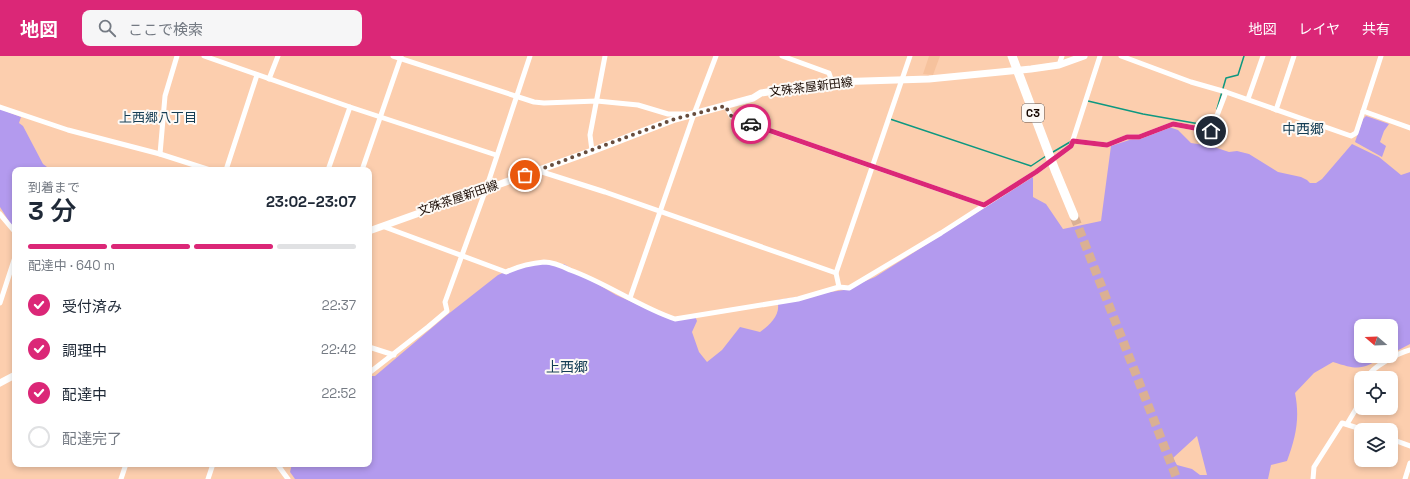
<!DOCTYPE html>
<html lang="ja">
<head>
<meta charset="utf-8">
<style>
  :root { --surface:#fff; --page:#f6f6f7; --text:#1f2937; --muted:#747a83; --line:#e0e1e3; --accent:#db2777 }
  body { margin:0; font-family:"Space Grotesk","Noto Sans JP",sans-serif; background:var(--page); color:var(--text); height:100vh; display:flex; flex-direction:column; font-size:15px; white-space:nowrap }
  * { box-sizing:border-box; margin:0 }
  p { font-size:13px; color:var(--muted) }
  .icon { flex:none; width:22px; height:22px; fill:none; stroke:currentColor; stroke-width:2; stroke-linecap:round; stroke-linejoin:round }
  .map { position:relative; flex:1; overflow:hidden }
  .sheet { position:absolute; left:12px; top:111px; width:360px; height:300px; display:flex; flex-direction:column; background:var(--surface); border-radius:8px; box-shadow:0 2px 6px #0003 }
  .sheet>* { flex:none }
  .needle { width:26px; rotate:289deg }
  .tools { position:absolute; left:1354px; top:263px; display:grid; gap:8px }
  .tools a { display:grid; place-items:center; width:44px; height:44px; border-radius:8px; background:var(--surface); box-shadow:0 2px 6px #0003; font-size:20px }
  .pin { position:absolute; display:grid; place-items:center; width:34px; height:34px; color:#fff; margin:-17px; border:2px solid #fff; border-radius:50%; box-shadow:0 1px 4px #0007 }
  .courier { position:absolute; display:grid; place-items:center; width:40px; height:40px; margin:-20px; border:3px solid #db2777; border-radius:50%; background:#fff; color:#222; box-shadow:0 1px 5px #0007 }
  .headline em { font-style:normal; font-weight:600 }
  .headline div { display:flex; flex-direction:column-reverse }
  .headline { display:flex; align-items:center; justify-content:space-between; height:68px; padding:0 16px }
  h1 { font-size:26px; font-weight:600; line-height:30px }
  .bar { display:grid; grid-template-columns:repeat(4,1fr); gap:6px 4px; align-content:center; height:48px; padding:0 16px }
  .bar i { height:5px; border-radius:3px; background:var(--line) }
  .bar .current { background:var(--accent) }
  .bar p { grid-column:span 4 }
  ol { padding:0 16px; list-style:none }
  li { display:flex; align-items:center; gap:12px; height:44px }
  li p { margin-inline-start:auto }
  li .icon { padding:4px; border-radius:50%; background:var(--accent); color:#fff; stroke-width:4 }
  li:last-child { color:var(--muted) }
  li i { width:22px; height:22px; border:2px solid var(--line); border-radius:50% }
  header { display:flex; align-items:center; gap:24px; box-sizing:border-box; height:56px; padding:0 20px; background:var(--accent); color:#fff }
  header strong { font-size:19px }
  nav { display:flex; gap:22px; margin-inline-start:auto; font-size:14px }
  .search { width:280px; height:36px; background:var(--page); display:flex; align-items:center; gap:10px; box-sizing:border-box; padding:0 14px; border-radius:8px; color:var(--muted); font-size:15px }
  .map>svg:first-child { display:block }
  .built { fill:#f6c29d }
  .green { fill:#b39aee; fill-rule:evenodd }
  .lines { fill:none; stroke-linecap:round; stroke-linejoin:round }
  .stream { stroke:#0d9880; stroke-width:1.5 }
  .motorway-tunnel { stroke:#dab094; stroke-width:9; stroke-dasharray:9 4.5; stroke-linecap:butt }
  .minor { stroke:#fff; stroke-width:5 }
  .secondary { stroke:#fff; stroke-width:7 }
  .motorway { stroke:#fff; stroke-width:9 }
  .done { stroke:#674d3e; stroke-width:4; stroke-dasharray:0 7.2 }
  .route { stroke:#db2777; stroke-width:5 }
  .labels { text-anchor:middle; stroke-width:4; stroke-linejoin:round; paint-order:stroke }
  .shield { fill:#fdf9f5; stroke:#5c504a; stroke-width:1 }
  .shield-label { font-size:11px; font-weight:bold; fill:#170801 }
  .street-label { font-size:12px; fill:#170801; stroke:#fdf9f5 }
  .neighbourhood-label { font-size:13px; fill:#143d54; stroke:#fdf9f5 }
  .quarter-label { font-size:14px; fill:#143d54; stroke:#fdf9f5 }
</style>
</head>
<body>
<header>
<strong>地図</strong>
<div class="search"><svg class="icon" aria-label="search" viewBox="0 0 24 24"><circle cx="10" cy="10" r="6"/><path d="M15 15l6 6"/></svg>ここで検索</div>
<nav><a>地図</a><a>レイヤ</a><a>共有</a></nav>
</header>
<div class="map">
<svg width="1410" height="423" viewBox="0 0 1410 423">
  <rect width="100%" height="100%" fill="#fcceae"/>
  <path class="built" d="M929,0H940L933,19L923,18Z"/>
  <g class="green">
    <path d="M0,53L21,61L19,67L23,70L43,108L51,114H15V175L0,151Z"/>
    <path d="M1366,60L1389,68L1384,75L1380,86L1386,90L1382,101L1355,86L1363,63Z"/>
    <path d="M1169,71L1178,74L1191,87L1211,90L1229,96L1237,95L1249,98L1278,116L1301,121L1307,124L1310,127H1316L1322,123L1352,88L1379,101L1401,119L1410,116V288L1391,298V270H1361V300H1386C1361,313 1361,315 1333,306L1314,317L1295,337C1300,362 1296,381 1287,405L1271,409L1268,423H295L290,416L292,408H369V320H375L447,259L498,219L523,208H564L616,239L664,260L673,262L695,260L697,265L692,276L699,296L707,306L722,294L740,271L760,276C770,269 782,258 777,244L844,234L875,221L1033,121V141L1046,148L1063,173L1101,165L1111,90ZM1197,380L1207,419H1200L1192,413L1177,409L1173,402Z"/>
  </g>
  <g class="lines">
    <g class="stream">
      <path d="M1088,45L1143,58L1211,70"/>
      <path d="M1217,53L1226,22L1238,19L1244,0"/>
      <path d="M890,63L1031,110L1046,100"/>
      <path d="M1053,96L1070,86"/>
    </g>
    <path class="motorway-tunnel" d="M1074,160L1177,423"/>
    <g class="minor">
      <path d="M204,0L350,51L496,99"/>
      <path d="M393,0L534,46L544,47L597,45L638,49L668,58H685"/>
      <path d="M782,0L829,17L832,26"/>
      <path d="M1121,0L1191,26L1226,36L1351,80L1356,77L1381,0"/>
      <path d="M1059,9L1062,0"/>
      <path d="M269,23L278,0"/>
      <path d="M1248,43L1263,0"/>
      <path d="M725,49L732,61L736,63L984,149"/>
      <path d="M0,51L68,74L160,98L210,114"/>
      <path d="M1276,54L1294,0"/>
      <path d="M1363,55L1410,72"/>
      <path d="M1073,85L1107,89L1127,81H1139L1173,68L1211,75L1226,36"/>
      <path d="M592,95L590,79L605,0"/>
      <path d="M160,98L165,40L177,0"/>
      <path d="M226,114L257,19"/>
      <path d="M328,114L350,51"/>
      <path d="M362,114L401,1"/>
      <path d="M539,115L605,136L836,217"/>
      <path d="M0,158L15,176"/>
      <path d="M382,170L506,216C517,211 532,207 544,206C553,206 562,210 570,214C607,227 639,251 675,263L798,243L839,231L849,232L941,177L1036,116L1071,90L1100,0"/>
      <path d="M839,231L836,217L910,0"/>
      <path d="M630,242L694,58L716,0"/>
      <path d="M0,247L15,201"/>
      <path d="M369,291L394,299"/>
      <path d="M369,317L428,271L447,255L445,246L486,133L530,0"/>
      <path d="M1367,322C1371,311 1399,297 1410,294"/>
      <path d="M1347,368L1356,353L1361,338"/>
      <path d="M1391,383L1410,390"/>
      <path d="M277,408L288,423"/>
      <path d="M121,423L126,408"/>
      <path d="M208,423L213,408"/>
      <path d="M1313,423L1314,411L1342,367L1364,374"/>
      <path d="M1405,423L1410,407"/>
    </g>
    <g class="secondary">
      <path d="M369,175L592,95L675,63L753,42L761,37L832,26L929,23L1031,13L1059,9L1084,0"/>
      <path d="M0,327L15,319"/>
    </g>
    <path class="motorway" d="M1012,0L1055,114L1074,160"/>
  </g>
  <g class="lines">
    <path class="done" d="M525,119L675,63L725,50L732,61L751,68"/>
    <path class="route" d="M751,68L984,149L1036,116L1071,90L1073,85L1107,89L1127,81H1139L1173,68L1211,75"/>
  </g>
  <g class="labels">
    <rect class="shield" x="1022" y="48" width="22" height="18" rx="3"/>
    <g class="shield-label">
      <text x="1033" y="61">C3</text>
    </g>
    <g class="street-label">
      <text transform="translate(811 31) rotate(-7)" y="4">文殊茶屋新田線</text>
      <text transform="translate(458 142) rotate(-19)" y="4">文殊茶屋新田線</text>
    </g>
    <g class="neighbourhood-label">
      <text x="158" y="66">上西郷八丁目</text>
    </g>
    <g class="quarter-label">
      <text x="1303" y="78">中西郷</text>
      <text x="567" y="316">上西郷</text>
    </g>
  </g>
</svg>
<div class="tools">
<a><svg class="needle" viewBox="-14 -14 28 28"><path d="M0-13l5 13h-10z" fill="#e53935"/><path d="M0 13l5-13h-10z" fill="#747a83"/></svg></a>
<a><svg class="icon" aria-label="locate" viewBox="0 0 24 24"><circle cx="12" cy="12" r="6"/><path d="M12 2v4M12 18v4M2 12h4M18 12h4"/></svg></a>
<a><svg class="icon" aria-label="layers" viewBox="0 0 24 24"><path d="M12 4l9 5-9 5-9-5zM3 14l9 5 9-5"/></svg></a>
</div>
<div class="pin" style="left:525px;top:119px;background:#ea580c"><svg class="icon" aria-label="bag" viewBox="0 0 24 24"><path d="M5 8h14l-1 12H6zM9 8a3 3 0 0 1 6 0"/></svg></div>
<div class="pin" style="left:1211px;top:75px;background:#1f2937"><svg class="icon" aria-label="home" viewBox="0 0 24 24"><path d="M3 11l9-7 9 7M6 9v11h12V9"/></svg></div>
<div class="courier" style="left:751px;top:68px"><svg class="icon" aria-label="car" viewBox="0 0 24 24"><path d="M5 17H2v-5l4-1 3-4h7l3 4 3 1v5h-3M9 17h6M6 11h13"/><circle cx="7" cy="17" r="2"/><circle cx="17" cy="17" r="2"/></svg></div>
<section class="sheet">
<div class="headline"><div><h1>3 分</h1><p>到着まで</p></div><em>23:02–23:07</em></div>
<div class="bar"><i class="current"></i><i class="current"></i><i class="current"></i><i></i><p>配達中 · 640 m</p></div>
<ol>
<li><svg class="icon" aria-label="check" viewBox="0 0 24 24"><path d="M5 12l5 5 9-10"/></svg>受付済み<p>22:37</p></li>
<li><svg class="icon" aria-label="check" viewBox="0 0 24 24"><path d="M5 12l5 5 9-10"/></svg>調理中<p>22:42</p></li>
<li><svg class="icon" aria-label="check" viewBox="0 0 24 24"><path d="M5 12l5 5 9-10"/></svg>配達中<p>22:52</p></li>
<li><i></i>配達完了</li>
</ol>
</section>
</div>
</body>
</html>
